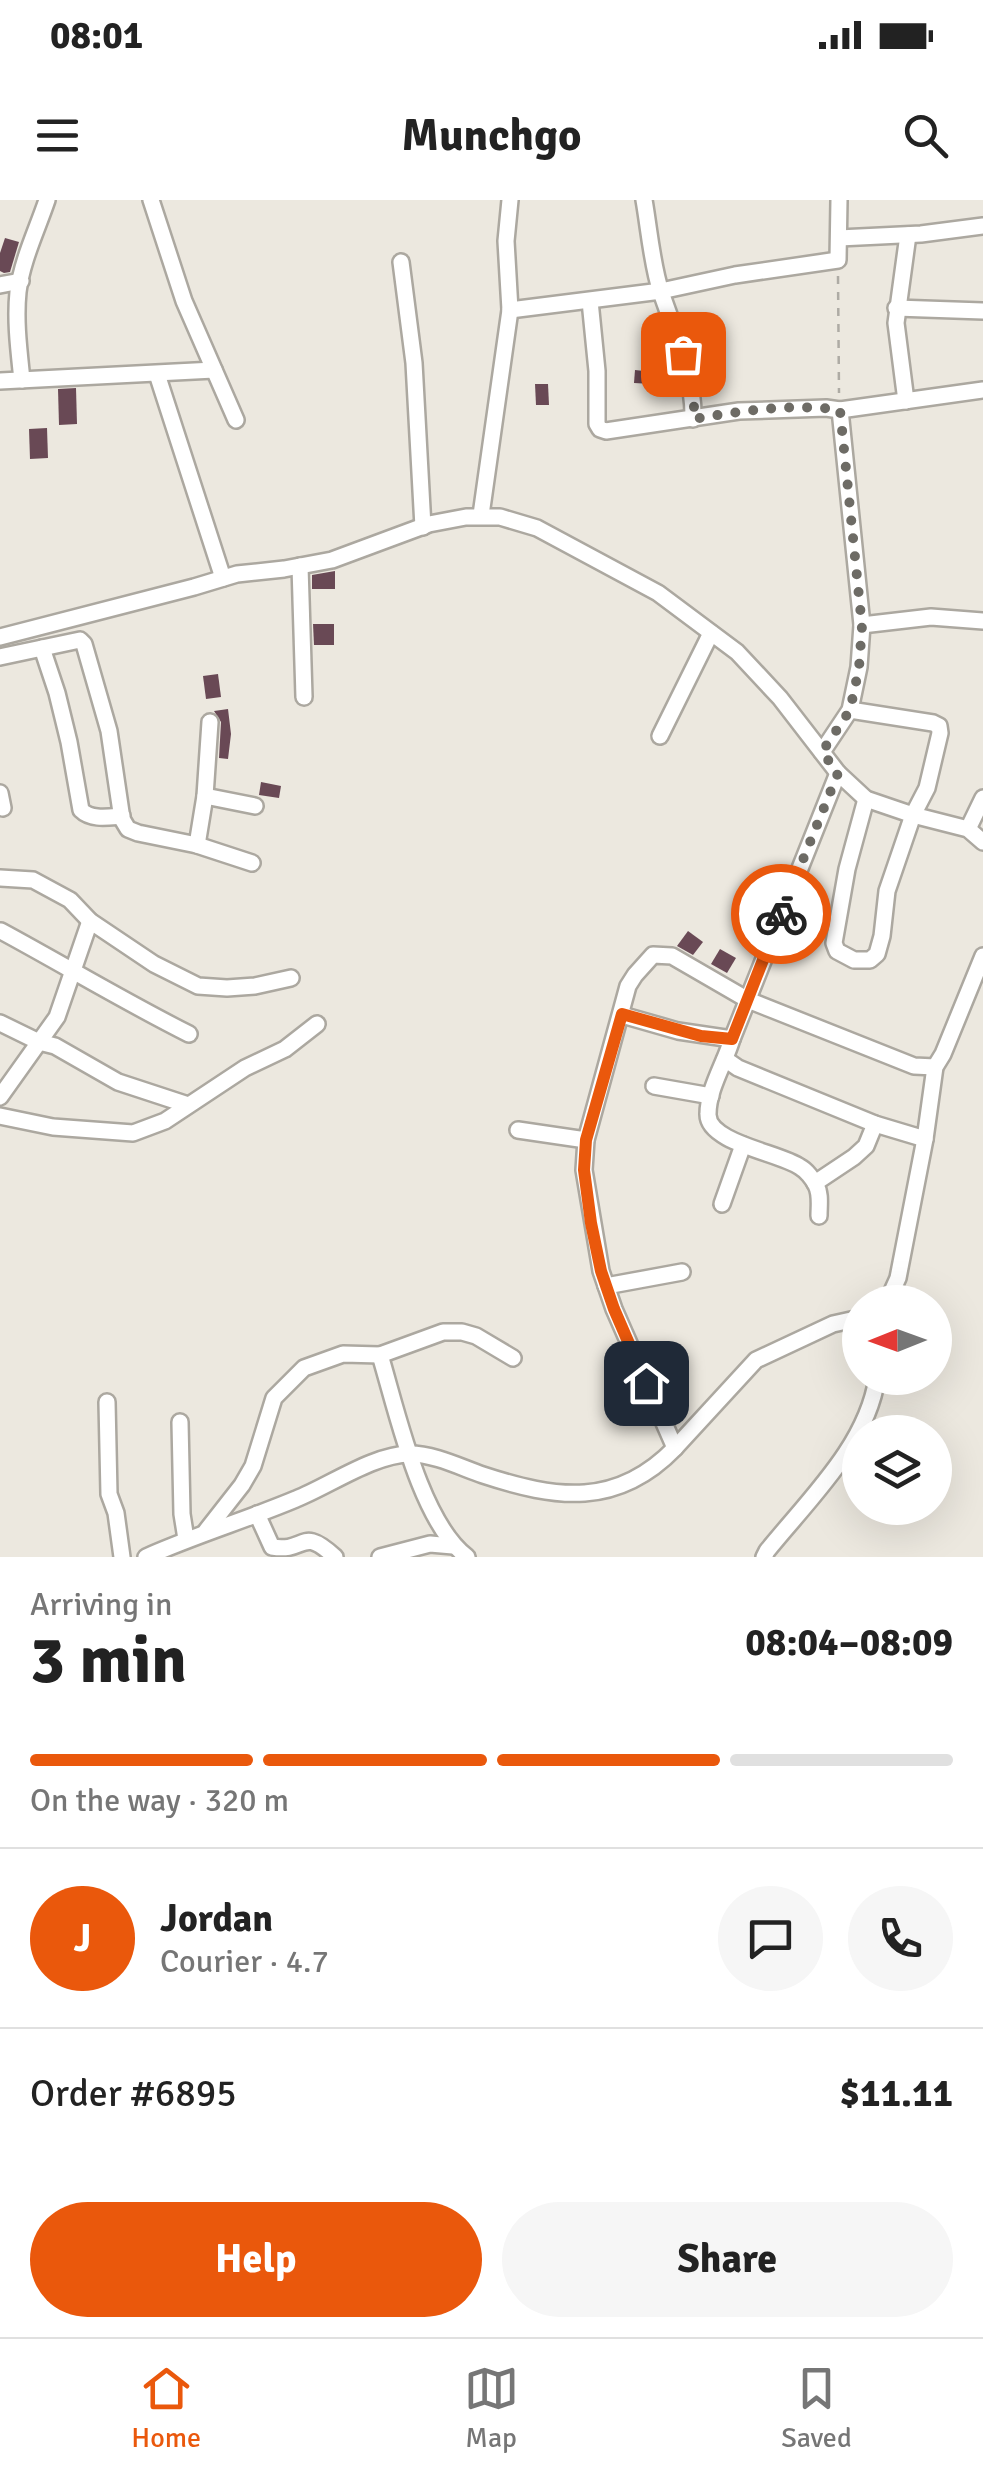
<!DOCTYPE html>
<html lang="en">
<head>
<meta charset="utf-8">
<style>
  :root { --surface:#fff; --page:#f6f6f6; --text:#222; --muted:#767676; --line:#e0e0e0; --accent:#ea580c }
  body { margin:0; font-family:Signika,sans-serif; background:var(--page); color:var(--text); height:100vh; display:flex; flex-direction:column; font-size:38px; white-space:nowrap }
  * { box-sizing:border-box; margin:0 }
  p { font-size:32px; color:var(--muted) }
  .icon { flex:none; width:55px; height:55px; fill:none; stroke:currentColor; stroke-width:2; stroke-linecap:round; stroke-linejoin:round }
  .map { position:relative; height:1357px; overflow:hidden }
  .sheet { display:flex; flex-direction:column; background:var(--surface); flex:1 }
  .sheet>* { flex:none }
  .needle { width:65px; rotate:269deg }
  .tools { position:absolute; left:842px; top:1085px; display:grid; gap:20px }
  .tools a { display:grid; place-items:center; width:110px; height:110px; border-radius:50%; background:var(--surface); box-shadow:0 10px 40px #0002; font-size:50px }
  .pin { position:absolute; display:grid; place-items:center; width:85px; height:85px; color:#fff; margin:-42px; border-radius:20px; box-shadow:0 5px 15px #0006 }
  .courier { position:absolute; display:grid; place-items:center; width:100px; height:100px; margin:-50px; border:8px solid #ea580c; border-radius:50%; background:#fff; color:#222; box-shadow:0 2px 12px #0007 }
  .headline em { font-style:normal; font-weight:700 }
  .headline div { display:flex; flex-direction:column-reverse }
  .headline { display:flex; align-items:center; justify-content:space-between; height:170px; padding:0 30px }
  h1 { font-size:65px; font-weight:700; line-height:75px }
  .bar { display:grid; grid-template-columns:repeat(4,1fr); gap:15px 10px; align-content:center; height:120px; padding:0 30px }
  .bar i { height:12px; border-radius:8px; background:var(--line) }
  .bar .on { background:var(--accent) }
  .bar p { grid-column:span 4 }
  .line { display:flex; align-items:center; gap:25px; padding:0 30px; border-top:2px solid var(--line) }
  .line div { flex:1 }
  .round { display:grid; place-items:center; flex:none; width:105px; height:105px; border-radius:52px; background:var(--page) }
  .action { display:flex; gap:20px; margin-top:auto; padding:20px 30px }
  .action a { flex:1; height:115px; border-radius:60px; background:var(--accent); color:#fff; font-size:40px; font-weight:700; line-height:115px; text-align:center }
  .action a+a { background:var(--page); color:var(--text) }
  .status { display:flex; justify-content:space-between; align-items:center; height:70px; padding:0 50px; background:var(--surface); direction:ltr }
  .status svg { height:28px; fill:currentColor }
  header { display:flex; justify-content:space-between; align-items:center; height:130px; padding:0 30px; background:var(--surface); font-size:45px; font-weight:700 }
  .tabs { display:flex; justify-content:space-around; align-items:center; height:140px; border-top:2px solid var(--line); background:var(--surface); font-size:28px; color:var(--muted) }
  .tabs a { display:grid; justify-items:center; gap:5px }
  .tabs .on { color:var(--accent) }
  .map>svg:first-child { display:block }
  .building { fill:#694955 }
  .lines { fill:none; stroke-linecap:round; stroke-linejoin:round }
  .minor-casing { stroke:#aca8a0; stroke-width:20 }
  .path { stroke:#aeaba4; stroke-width:2.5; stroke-dasharray:8 8; stroke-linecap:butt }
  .minor { stroke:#fff; stroke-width:15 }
  .done { stroke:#6d6b65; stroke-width:10; stroke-dasharray:0 18 }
  .route { stroke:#ea580c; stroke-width:12 }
</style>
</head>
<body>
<div class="status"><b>08:01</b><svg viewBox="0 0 49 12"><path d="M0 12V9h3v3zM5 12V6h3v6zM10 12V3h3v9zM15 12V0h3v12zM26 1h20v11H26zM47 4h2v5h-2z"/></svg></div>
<header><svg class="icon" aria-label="menu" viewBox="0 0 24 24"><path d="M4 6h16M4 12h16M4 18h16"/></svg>Munchgo<svg class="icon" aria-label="search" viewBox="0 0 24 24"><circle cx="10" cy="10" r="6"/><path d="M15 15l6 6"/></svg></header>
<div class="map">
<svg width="983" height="1357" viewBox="0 0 983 1357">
  <rect width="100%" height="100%" fill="#ece8df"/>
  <g class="building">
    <path d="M5,38L19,42L10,72L4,73L0,71V53Z"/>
    <path d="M635,170L653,172L652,184L634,183Z"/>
    <path d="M535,184H548L549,205H536Z"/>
    <path d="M76,188L77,224L59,225L58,189Z"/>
    <path d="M47,228L48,258L30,259L29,229Z"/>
    <path d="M335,371V389H312V375Z"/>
    <path d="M313,424H334V445H314Z"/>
    <path d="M218,474L221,497L206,499L203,476Z"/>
    <path d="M228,509L231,534L228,559L219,558L221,522L214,511Z"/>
    <path d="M261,582L281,586L279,598L259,595Z"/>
    <path d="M688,731L703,742L693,755L677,746Z"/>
    <path d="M720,749L736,758L727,773L711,764Z"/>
  </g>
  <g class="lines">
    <g class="minor-casing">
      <g id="minor">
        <path d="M151,0L184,101L236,220"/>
        <path d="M644,0C649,28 652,66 661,92C675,133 694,175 693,219"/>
        <path d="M839,38L921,34L983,26"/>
        <path d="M401,62L414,163L423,327"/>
        <path d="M0,85L21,81"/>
        <path d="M590,101L597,171V224L600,229L606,231L739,211L826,208L840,210"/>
        <path d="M896,108L983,111"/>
        <path d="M510,110L661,91L735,75L838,60L839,0"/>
        <path d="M157,174L223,378"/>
        <path d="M22,180C19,151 15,121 18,92C22,60 37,30 47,0"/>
        <path d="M0,181L214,170"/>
        <path d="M906,201L896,123L908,35"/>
        <path d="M481,315L510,110L506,41L510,0"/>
        <path d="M300,366L304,497"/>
        <path d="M862,425L931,417L983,421"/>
        <path d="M0,437L194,387L237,374L284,369L332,360L429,324L466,317H500L537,328L658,393L737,452L780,498L838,573L866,599L913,615L968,629L983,642"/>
        <path d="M42,448L57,493L69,542L81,610C91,620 108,617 122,616"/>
        <path d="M0,457L80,440L84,444L109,531L122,619L128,629L138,633L197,645L252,663"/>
        <path d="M850,510L933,523L939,526L940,533L927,588L913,615L887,691L882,736L877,754L870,760H854L837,751L834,743L847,669L866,599"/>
        <path d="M660,536L711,433"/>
        <path d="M822,552L850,510L859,467L862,425L840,210L983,190"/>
        <path d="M0,593L3,608"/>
        <path d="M205,596L255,606"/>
        <path d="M968,629L983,598"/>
        <path d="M197,645L205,596L210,522"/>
        <path d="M0,678L33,680L70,700L90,721L154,764L198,786L227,788L255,786L291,778"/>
        <path d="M1,731C64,765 125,802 189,834"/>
        <path d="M622,815L678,831L732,839C725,863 708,889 708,914C707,943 781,953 800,967C806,970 813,979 816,985C821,994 819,1005 819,1016"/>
        <path d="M0,823L39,842L55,846L118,882L188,905"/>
        <path d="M732,839L838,573"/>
        <path d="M725,859L738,868L875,924L925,939L935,867L943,854L983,756"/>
        <path d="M654,886L711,896"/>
        <path d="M0,897L57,817L90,721"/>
        <path d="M0,916L53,927L133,933L165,921L245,868L285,849L317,824"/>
        <path d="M518,930L586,940"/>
        <path d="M815,983L854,957L866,946L875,924"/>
        <path d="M722,1004L743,945"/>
        <path d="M606,1086L682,1072"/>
        <path d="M885,1102L889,1098L898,1078L925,939"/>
        <path d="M380,1155C397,1211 420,1321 467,1357"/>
        <path d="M107,1202L109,1294L116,1313L122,1357"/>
        <path d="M180,1222L182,1314L186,1339"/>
        <path d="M675,1248L756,1160L833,1124L860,1118"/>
        <path d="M257,1314L272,1347C307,1353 300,1325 335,1357"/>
        <path d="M206,1331L242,1285L253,1266L274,1198L304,1168L343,1154L380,1155L443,1132H462L476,1136L513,1158"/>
        <path d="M146,1357C195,1335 246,1320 296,1299C329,1286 374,1254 410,1254C434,1254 460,1267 483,1275C556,1299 617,1308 675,1248L614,1109L601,1071L584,970L586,940L628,786L635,775L653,755L672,756L748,800L914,866L935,867"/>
        <path d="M380,1357L430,1344L453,1346"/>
        <path d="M764,1357L767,1351C809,1299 867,1245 877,1178"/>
      </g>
    </g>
    <path class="path" d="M838,76L839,193"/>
    <use href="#minor" class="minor"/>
  </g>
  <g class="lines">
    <path class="done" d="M683,154L694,207V219C741,211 791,203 840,210L862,426L859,468L850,510L822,552L838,573L781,714"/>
    <path class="route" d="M646,1183L614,1109L601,1071L591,1023L584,970L586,940L622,814L701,836L732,839L781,714"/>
  </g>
</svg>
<div class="tools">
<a><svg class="needle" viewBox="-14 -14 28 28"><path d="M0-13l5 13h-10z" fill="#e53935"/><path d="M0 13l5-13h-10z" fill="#767676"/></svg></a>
<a><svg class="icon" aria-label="layers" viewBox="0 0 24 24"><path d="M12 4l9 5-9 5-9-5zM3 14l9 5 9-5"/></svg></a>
</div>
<div class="pin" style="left:683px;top:154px;background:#ea580c"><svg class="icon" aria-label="bag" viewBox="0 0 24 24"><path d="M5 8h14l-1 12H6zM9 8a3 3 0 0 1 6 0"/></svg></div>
<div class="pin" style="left:646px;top:1183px;background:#1f2937"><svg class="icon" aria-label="home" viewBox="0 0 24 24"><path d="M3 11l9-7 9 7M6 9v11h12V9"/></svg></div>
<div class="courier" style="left:781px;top:714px"><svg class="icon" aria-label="bike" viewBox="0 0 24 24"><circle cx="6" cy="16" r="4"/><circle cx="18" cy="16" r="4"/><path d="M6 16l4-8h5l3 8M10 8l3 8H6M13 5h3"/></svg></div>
</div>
<section class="sheet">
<div class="headline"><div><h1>3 min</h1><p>Arriving in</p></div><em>08:04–08:09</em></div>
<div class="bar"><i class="on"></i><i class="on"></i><i class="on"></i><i></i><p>On the way · 320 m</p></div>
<div class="line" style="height:180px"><b class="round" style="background:var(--accent);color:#fff">J</b><div><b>Jordan</b><p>Courier · 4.7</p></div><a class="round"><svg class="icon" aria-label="chat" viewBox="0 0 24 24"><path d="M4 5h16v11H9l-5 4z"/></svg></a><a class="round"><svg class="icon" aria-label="phone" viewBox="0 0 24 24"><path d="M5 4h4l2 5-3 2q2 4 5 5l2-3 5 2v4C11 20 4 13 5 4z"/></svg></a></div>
<div class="line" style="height:130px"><div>Order #6895</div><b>$11.11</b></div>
<div class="action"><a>Help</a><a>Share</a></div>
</section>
<nav class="tabs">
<a class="on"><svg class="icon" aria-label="home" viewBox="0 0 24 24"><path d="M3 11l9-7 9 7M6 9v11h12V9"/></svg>Home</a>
<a><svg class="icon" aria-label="map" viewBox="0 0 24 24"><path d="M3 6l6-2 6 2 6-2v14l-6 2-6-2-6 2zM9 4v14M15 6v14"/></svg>Map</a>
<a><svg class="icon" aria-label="saved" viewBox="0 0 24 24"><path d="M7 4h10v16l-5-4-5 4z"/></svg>Saved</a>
</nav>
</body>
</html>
